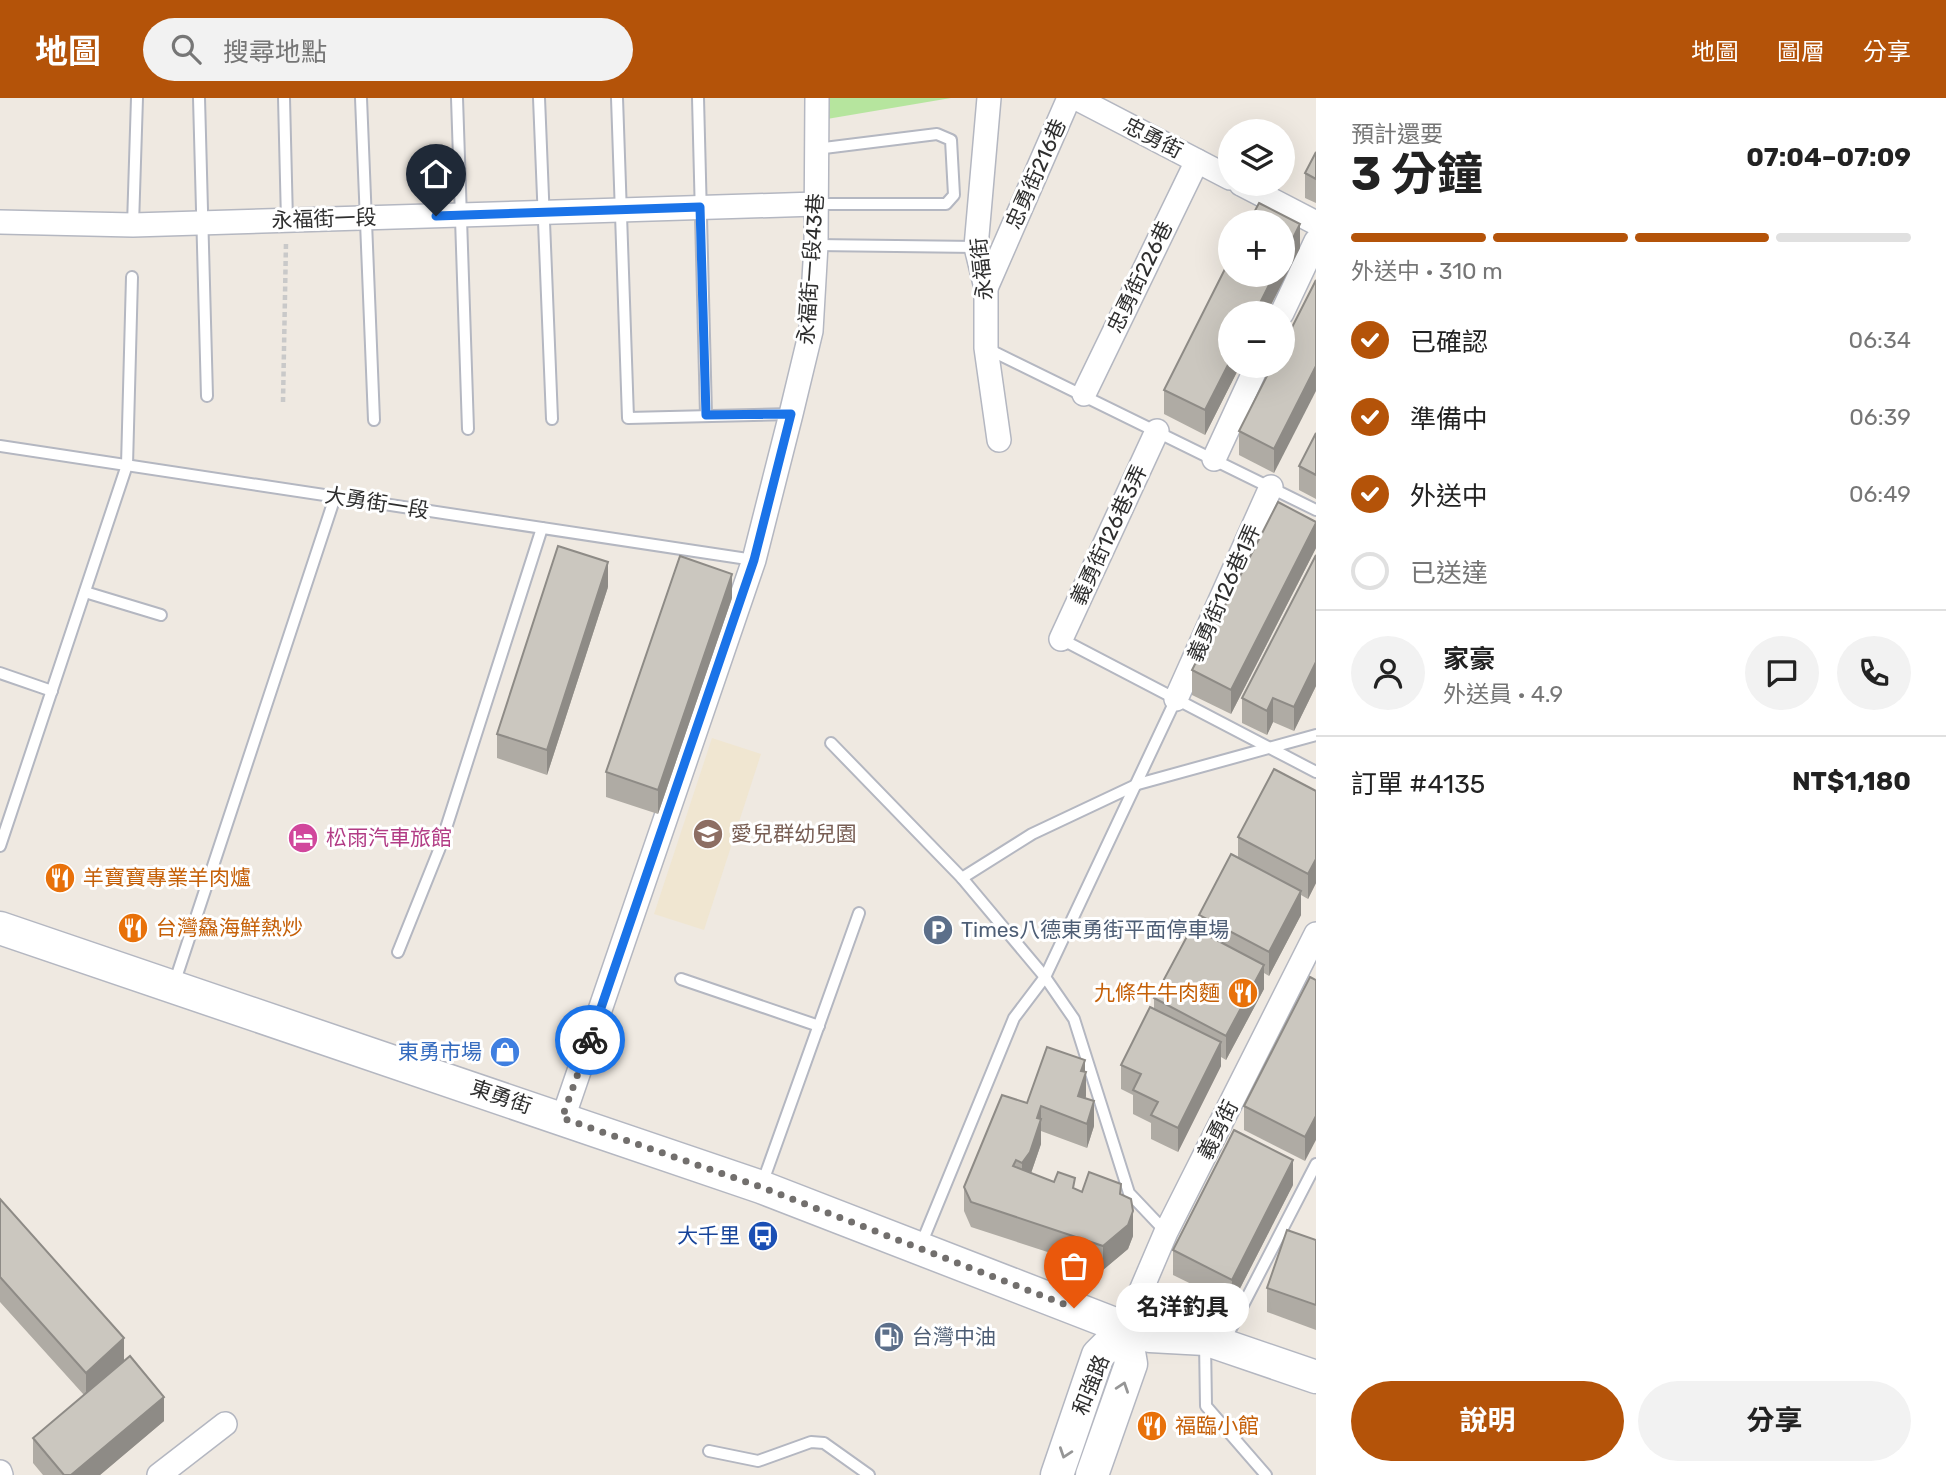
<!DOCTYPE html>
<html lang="zh-TW">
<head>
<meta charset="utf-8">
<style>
  :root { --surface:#fff; --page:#f2f2f2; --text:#222; --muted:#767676; --line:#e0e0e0; --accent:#b45309 }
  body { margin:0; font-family:Rubik,"Noto Sans TC",sans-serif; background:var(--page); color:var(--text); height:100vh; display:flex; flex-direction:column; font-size:26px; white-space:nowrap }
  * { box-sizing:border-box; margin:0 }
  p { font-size:23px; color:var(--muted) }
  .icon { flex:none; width:38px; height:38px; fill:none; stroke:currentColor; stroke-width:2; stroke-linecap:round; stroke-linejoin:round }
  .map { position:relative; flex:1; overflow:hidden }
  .drawer { display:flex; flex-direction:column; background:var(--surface); width:630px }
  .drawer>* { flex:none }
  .buttons { position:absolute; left:1218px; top:21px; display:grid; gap:14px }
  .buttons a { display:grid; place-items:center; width:77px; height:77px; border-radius:50%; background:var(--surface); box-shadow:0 7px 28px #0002; font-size:35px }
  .pin { position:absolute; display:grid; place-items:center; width:60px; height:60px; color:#fff; margin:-72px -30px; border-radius:50% 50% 50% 0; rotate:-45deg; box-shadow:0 0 7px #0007 }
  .pin .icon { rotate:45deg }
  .courier { position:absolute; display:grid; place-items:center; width:70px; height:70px; margin:-35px; border:5px solid #1a73e8; border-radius:50%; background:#fff; color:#222; box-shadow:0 2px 9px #0007 }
  .bubble { position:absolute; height:49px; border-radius:24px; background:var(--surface); box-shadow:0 7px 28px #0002; font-size:23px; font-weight:700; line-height:49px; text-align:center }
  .head em { font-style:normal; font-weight:700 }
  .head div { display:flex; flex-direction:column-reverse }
  .head { display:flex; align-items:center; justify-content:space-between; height:119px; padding:0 35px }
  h1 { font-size:46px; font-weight:700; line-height:52px }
  .bar { display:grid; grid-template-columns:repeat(4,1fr); gap:10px 7px; align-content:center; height:84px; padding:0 35px }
  .bar i { height:9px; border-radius:5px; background:var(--line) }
  .bar .selected { background:var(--accent) }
  .bar p { grid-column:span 4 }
  .line { display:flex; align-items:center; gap:18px; padding:0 35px; border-top:2px solid var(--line) }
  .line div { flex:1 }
  .round { display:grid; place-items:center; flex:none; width:74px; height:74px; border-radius:37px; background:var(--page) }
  ol { padding:0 35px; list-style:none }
  li { display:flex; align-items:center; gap:21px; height:77px }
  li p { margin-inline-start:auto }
  li .icon { padding:7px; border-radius:50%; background:var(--accent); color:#fff; stroke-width:4 }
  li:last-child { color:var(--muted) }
  li i { width:38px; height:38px; border:4px solid var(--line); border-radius:50% }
  .primary-button { display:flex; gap:14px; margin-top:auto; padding:14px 35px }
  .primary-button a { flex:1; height:80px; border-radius:42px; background:var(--accent); color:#fff; font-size:28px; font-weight:700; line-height:80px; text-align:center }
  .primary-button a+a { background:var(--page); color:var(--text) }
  header { display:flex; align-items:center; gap:42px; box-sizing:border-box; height:98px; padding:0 35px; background:var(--accent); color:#fff }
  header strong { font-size:33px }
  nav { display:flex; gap:38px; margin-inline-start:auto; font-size:24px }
  .search { width:490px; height:63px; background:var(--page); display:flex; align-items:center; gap:18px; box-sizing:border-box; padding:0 24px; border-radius:38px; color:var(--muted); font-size:26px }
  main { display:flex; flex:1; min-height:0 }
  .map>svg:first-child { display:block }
  .education { fill:#f0e6d1 }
  .green { fill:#b6e59e }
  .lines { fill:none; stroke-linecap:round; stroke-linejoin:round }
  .lane-casing { stroke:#b4b7c1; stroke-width:14 }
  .street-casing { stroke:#b4b7c1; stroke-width:26 }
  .secondary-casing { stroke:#b4b7c1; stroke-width:35 }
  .path { stroke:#c9c9c9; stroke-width:4.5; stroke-dasharray:5 3.5; stroke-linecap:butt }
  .lane { stroke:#fff; stroke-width:10 }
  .street { stroke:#fff; stroke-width:23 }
  .secondary { stroke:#fff; stroke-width:32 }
  .wall { fill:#afaba4 }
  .shaded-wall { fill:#8e8b86 }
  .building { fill:#cbc7bf; stroke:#8e8b86; stroke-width:2 }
  .oneway { stroke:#969696 }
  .done { stroke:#726f6d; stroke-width:7; stroke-dasharray:0 12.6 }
  .route { stroke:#1a73e8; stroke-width:9 }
  .labels { text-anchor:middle; stroke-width:6; stroke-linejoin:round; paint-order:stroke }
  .street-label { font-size:21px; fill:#2e2e2e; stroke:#fff }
  .education-label { font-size:21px; fill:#785e54; stroke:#fff; text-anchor:start }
  .hotel-label { font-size:21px; fill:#b23c85; stroke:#fff; text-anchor:start }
  .food-label { font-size:21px; fill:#c56008; stroke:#fff; text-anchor:start }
  .service-label { font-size:21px; fill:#4e5e75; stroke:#fff; text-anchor:start }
  .shop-label { font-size:21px; fill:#366cbe; stroke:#fff; text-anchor:end }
  .transit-label { font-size:21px; fill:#164399; stroke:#fff; text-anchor:end }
</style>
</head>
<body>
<header>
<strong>地圖</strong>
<div class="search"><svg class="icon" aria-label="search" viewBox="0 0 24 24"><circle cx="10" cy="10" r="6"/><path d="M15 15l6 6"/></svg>搜尋地點</div>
<nav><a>地圖</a><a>圖層</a><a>分享</a></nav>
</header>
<main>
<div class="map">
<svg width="1316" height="1377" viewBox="0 0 1316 1377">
  <rect width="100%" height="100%" fill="#efe9e1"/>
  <path class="education" d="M712,640L761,656L704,832L654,816Z"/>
  <path class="green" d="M822,0H951L821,22Z"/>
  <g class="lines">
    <g class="lane-casing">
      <g id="lane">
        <path d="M199,0L207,298"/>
        <path d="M284,0L287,123"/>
        <path d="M361,0L374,322"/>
        <path d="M457,0L468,331"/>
        <path d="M539,0L552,321"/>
        <path d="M617,0L628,320L791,316"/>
        <path d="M698,0L706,317"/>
        <path d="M816,106H946L954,97L951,42L937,36L816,51"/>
        <path d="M133,127L137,0"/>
        <path d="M816,147L976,149"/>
        <path d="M986,250L1316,412"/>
        <path d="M0,348L754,462"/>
        <path d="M85,494L161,517"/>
        <path d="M1061,541L1316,674"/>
        <path d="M0,575L52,593"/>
        <path d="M831,645L962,780L1045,879L1074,921L1129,1095L1166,1134"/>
        <path d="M0,748L127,367L132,179"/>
        <path d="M962,780L1032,736L1138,686L1316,637"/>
        <path d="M398,854L439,752L542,430"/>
        <path d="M681,881L819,928"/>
        <path d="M174,886L335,399"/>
        <path d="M762,1086L859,815"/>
        <path d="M920,1149L1014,920L1045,879L1176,601"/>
        <path d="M1205,1244L1206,1308L1266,1377"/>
        <path d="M1224,1244L1316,1066"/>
        <path d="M709,1353L758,1363L811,1344L824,1345L869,1377"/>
      </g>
    </g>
    <g class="street-casing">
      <g id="street">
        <path d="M989,0L976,149L986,190V250L999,342"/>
        <path d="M1076,0L1230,80"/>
        <path d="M1241,86L1316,125"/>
        <path d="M0,124L133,127L816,106"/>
        <path d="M986,190L1069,0"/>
        <path d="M1282,215L1316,143"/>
        <path d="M1084,296L1197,63"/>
        <path d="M1214,361L1257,268"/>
        <path d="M1061,541L1157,333"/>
        <path d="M1176,601L1271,389"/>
        <path d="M563,1020L754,462L791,316L811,233L816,147L817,0"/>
        <path d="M1125,1230L1166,1134L1316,836"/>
        <path d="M0,1374L1,1377"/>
        <path d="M159,1377L225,1326"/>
      </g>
    </g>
    <g class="secondary-casing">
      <g id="secondary">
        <path d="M0,830L761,1089L1125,1230L1150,1238L1205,1241L1316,1279"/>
        <path d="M1057,1377L1098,1257L1125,1230"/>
        <path d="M1092,1377L1131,1266L1125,1230"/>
      </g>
    </g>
    <path class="path" d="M283,304L286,144"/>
    <use href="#lane" class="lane"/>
    <use href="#street" class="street"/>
    <use href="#secondary" class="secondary"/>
  </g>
  <g class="wall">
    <path d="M1316,54V105L1305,100V75Z"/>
    <path d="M1300,150L1230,268H1240L1205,337L1164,316V292Z"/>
    <path d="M1316,182L1274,375L1239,357V333Z"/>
    <path d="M1316,335V401L1299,392V368Z"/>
    <path d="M1316,424V450L1231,616L1192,597V572Z"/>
    <path d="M1316,457V588L1294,633L1273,624L1267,637L1242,625V600Z"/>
    <path d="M608,489L547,677L497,660V636Z"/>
    <path d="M732,500L658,716L606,699V674Z"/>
    <path d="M1316,693V785L1308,801L1301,797V817L1269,878L1264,875V891L1226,962L1221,959V968L1178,1054L1151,1041V1025L1133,1016V997L1121,991V967L1154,911V900L1199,832V817L1238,760V739Z"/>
    <path d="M1310,879L1305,1063L1244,1032V1008Z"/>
    <path d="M1086,998V1000L1094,1028L1087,1050L1041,1033V1046L1031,1075L1082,1094L1121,1096L1133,1138L1128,1151L1103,1172L971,1129L964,1113V1089L1027,1005Z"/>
    <path d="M1293,1087L1232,1206L1173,1177V1152Z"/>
    <path d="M0,1101L124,1263L164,1323L100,1377H43L33,1365V1340L84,1297L0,1204Z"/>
    <path d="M1316,1142V1232L1267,1214V1190Z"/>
  </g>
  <g class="shaded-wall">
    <path d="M1300,126V150L1267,215H1255L1274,177H1283V160Z"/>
    <path d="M1230,263V268H1240L1205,337V312Z"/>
    <path d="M1316,268V293L1274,375V351Z"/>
    <path d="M1316,425V450L1231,616V592Z"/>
    <path d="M608,464V489L547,677V652Z"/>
    <path d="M732,476V500L658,716V692Z"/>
    <path d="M1316,564V588L1294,633V609Z"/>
    <path d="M1273,600V624L1267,637V613Z"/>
    <path d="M1316,761V785L1308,801V776Z"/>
    <path d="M1301,793V817L1269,878V854Z"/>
    <path d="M1264,867V891L1226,962V938Z"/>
    <path d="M1221,944V968L1178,1054V1030Z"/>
    <path d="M1085,962V978L1086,974V998L1078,1022V998L1081,973Z"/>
    <path d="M1094,1003V1028L1087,1050V1026Z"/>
    <path d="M1041,1008V1046L1030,1078L1022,1089V1065Z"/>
    <path d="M1316,1018V1042L1305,1063V1039Z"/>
    <path d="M1293,1062V1087L1232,1206V1182Z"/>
    <path d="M1133,1113V1138L1128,1151L1103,1172V1148Z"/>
    <path d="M124,1240V1265L86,1300V1275Z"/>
    <path d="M164,1299V1323L100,1377H71Z"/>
  </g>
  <g class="building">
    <path d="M1316,54V81L1305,75Z"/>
    <path d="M1259,105L1300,126L1283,160V124H1249Z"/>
    <path d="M1230,161V177H1274L1255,215H1230V263L1205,312L1164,292Z"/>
    <path d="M1316,182V268L1274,351L1239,333L1272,268H1283V247Z"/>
    <path d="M1316,335V377L1299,368Z"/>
    <path d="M1278,404L1316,424V425L1231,592L1192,572Z"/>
    <path d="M558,448L608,464L547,652L497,636Z"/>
    <path d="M1316,457V564L1294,609L1273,600L1267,613L1242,600Z"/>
    <path d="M680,458L732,476L658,692L606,674Z"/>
    <path d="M1274,671L1316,693V761L1308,776L1238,739Z"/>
    <path d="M1231,756L1301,793L1269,854L1199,817Z"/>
    <path d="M1192,829L1264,867L1226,938L1154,900Z"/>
    <path d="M1310,879L1316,882V1018L1305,1039L1244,1008Z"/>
    <path d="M1150,909L1221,944L1178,1030L1151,1017L1158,1004L1133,992L1141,976L1121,967Z"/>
    <path d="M1047,949L1085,962L1081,973L1086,974L1078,998L1094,1003L1087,1026L1041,1008L1037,1020L1041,1021L1030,1054L1022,1065L1016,1062L1013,1068L1054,1084L1058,1074L1075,1080L1073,1090L1082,1094L1089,1074L1121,1086L1120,1096L1131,1101L1133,1113L1128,1127L1103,1148L971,1104L964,1089L1002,997L1027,1005Z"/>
    <path d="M1234,1032L1293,1062L1232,1182L1173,1152Z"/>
    <path d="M0,1101L124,1240L86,1275L0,1179Z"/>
    <path d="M1287,1132L1316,1142V1207L1267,1190Z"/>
    <path d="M130,1258L164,1299L71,1377H64L33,1340Z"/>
  </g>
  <defs><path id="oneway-chevron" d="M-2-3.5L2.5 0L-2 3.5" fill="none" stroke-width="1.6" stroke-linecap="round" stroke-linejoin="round" transform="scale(1.75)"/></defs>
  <g class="oneway">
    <use href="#oneway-chevron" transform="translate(1123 1289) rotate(-71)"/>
    <use href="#oneway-chevron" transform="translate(1065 1355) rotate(109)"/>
  </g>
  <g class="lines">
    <path class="done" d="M590,942L562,1020L761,1089L1074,1210"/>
    <path class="route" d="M436,118L700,109L706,317L791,316L754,462L590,942"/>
  </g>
  <defs>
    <g id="school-disc" transform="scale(1.575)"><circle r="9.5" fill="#8d6e63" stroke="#fff"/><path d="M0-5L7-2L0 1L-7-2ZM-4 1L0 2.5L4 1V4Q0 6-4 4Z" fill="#fff"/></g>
    <g id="hotel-disc" transform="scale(1.575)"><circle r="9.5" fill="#d1479c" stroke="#fff"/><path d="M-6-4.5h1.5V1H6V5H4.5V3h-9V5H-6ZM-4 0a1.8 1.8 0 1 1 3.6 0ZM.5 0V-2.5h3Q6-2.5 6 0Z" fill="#fff"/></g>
    <g id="restaurant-disc" transform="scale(1.575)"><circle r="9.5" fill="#e8710a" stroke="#fff"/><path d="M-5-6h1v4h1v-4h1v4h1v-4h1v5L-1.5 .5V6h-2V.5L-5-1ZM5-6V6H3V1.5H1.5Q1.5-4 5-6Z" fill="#fff"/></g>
    <g id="parking-disc" transform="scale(1.575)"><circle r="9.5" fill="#5c6f8a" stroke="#fff"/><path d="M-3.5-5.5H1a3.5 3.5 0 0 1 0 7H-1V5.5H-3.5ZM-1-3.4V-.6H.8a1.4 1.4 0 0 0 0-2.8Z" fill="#fff"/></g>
    <g id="shop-disc" transform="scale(1.575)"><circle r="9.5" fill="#3f7fe0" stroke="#fff"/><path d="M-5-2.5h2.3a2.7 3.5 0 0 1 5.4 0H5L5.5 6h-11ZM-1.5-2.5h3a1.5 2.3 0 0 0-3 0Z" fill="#fff"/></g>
    <g id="bus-disc" transform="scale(1.575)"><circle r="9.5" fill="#1a4fb4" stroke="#fff"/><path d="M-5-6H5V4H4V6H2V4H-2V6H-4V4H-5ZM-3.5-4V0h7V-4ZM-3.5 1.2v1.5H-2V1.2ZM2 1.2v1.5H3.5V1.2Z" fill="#fff"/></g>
    <g id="fuel-disc" transform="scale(1.575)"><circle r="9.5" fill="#5c6f8a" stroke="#fff"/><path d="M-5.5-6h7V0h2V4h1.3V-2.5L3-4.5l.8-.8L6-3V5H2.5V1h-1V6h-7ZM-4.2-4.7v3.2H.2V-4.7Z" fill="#fff"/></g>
  </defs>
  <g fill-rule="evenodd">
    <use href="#school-disc" x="708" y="736"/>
    <use href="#hotel-disc" x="303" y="740"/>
    <use href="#restaurant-disc" x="60" y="780"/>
    <use href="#restaurant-disc" x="133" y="830"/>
    <use href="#parking-disc" x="938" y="832"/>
    <use href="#restaurant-disc" x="1243" y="895"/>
    <use href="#shop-disc" x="505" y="954"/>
    <use href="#bus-disc" x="763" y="1138"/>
    <use href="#fuel-disc" x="889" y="1239"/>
    <use href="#restaurant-disc" x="1152" y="1328"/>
  </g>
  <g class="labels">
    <g class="street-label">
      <text transform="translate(1153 40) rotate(27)" y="7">忠勇街</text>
      <text transform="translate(1036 76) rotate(-66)" y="7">忠勇街216巷</text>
      <text transform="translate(324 121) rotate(-2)" y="7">永福街一段</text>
      <text transform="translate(811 171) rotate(-86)" y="7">永福街一段43巷</text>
      <text transform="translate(982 171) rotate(-96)" y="7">永福街</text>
      <text transform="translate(1140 179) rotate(-64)" y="7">忠勇街226巷</text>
      <text transform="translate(377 405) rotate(9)" y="7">大勇街一段</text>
      <text transform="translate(1109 437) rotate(-65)" y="7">義勇街126巷3弄</text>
      <text transform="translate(1224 495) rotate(-66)" y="7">義勇街126巷1弄</text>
      <text transform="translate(501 999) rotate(19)" y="7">東勇街</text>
      <text transform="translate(1218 1032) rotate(-63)" y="7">義勇街</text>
      <text transform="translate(1091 1287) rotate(-68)" y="7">和強路</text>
    </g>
    <g class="education-label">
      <text x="731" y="743">愛兒群幼兒園</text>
    </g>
    <g class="hotel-label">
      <text x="326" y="747">松雨汽車旅館</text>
    </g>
    <g class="food-label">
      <text x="83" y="787">羊寶寶專業羊肉爐</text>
      <text x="156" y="837">台灣鱻海鮮熱炒</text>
      <text x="1220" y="902" text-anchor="end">九條牛牛肉麵</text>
      <text x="1175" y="1335">福臨小館</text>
    </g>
    <g class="service-label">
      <text x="961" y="839">Times八德東勇街平面停車場</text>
      <text x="912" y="1246">台灣中油</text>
    </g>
    <g class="shop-label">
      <text x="482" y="961">東勇市場</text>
    </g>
    <g class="transit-label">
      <text x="740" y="1145">大千里</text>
    </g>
  </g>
</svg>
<div class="buttons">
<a><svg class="icon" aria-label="layers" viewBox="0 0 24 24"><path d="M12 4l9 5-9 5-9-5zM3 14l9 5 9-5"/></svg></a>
<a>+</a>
<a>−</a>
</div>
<div class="pin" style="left:1074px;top:1210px;background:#ea580c"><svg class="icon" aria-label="bag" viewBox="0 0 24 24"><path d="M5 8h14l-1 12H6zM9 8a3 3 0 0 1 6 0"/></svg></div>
<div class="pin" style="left:436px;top:118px;background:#1f2937"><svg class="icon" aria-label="home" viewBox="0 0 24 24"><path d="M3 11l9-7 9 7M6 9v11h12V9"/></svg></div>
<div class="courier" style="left:590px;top:942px"><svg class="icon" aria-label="bike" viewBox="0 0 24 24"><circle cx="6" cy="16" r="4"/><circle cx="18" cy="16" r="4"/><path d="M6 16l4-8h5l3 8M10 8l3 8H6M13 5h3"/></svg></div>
<div class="bubble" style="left:1116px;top:1185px;width:133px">名洋釣具</div>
</div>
<section class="drawer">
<div class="head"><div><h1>3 分鐘</h1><p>預計還要</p></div><em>07:04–07:09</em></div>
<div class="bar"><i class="selected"></i><i class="selected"></i><i class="selected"></i><i></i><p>外送中 · 310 m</p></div>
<ol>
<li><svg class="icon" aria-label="check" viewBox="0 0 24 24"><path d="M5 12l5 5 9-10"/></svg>已確認<p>06:34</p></li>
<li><svg class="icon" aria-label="check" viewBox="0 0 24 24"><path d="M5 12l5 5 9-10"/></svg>準備中<p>06:39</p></li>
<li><svg class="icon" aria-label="check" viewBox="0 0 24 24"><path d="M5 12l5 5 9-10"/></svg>外送中<p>06:49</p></li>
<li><i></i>已送達</li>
</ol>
<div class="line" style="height:126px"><a class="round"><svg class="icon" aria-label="person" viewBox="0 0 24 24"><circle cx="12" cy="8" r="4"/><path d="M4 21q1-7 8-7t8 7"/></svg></a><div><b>家豪</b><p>外送員 · 4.9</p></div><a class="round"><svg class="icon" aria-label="chat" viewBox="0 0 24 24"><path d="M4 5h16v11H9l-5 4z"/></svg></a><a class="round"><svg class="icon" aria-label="phone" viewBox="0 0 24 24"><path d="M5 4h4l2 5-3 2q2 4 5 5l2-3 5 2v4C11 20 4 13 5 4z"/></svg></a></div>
<div class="line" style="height:91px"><div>訂單 #4135</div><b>NT$1,180</b></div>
<div class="primary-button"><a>說明</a><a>分享</a></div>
</section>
</main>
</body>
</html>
